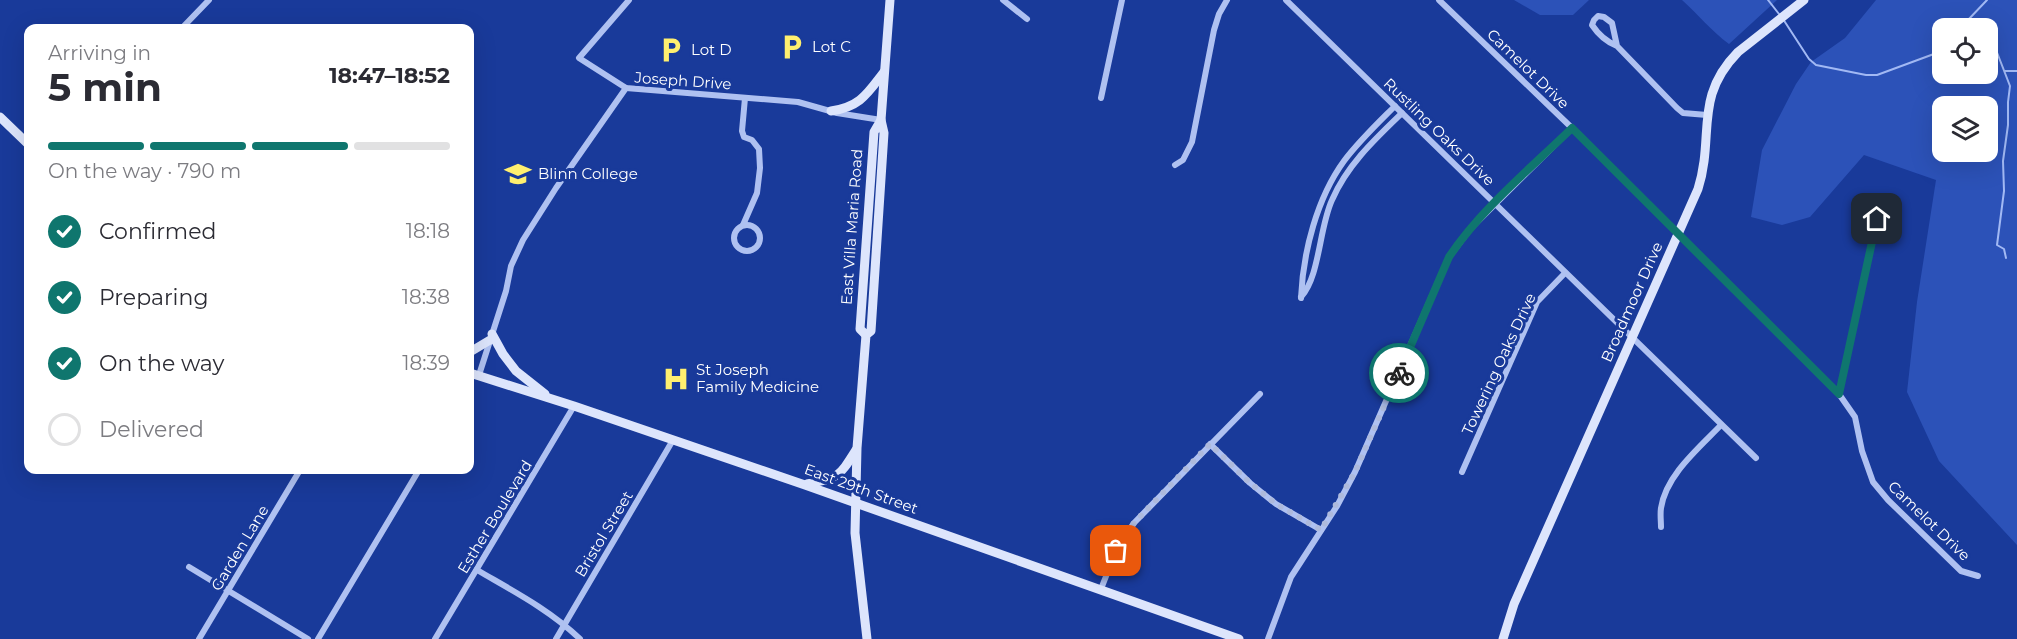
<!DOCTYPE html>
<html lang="en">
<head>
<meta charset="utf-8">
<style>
  :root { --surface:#fff; --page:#f2f2f3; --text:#2b2b33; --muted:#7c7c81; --line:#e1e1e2; --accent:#0f766e }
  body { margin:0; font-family:Montserrat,sans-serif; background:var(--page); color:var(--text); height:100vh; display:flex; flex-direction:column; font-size:22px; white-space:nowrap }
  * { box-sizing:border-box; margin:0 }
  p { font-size:20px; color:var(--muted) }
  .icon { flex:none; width:33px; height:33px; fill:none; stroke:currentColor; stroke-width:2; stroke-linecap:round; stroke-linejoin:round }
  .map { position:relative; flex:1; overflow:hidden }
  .details { position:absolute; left:24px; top:24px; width:450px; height:450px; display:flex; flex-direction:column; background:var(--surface); border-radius:12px; box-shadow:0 6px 24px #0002 }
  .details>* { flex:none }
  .buttons { position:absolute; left:1932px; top:18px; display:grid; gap:12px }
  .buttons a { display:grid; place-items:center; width:66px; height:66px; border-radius:12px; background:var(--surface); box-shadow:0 6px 24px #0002; font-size:30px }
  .pin { position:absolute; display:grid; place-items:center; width:51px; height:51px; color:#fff; margin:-26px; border-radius:12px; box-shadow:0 3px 9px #0006 }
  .courier { position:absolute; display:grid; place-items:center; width:60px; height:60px; margin:-30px; border:4px solid #0f766e; border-radius:50%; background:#fff; color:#222; box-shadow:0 2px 8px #0007 }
  .overview em { font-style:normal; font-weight:700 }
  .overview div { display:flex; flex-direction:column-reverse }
  .overview { display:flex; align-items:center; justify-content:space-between; height:102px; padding:0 24px }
  h1 { font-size:39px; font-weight:700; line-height:45px }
  .bar { display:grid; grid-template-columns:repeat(4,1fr); gap:9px 6px; align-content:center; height:72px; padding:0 24px }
  .bar i { height:8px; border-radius:4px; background:var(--line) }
  .bar .active { background:var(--accent) }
  .bar p { grid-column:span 4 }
  ol { padding:0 24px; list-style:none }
  li { display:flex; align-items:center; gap:18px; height:66px }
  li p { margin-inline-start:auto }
  li .icon { padding:6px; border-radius:50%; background:var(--accent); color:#fff; stroke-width:4 }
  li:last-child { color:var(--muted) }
  li i { width:33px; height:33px; border:3px solid var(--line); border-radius:50% }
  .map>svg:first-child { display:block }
  .green { fill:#2c52b8; fill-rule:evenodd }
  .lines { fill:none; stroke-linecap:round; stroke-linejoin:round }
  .stream { stroke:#a2b9f4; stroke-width:2 }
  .street { stroke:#afc1f1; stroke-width:6 }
  .secondary { stroke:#dde5fc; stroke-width:9 }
  .done { stroke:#aebadc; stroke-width:6; stroke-dasharray:0 10.8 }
  .route { stroke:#0f766e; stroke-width:8 }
  .labels { text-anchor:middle; stroke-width:6; stroke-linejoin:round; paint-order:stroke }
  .poi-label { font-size:15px; fill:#fff; stroke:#193a9a; text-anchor:start }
  .street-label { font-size:15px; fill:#fff; stroke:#193a9a }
</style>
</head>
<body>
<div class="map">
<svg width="2017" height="639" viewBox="0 0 2017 639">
  <rect width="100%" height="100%" fill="#193a9a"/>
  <g class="green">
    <path d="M1514,0H1589L1573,15H1540Z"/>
    <path d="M1682,0H1777L1729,44C1711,31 1698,14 1682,0Z"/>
    <path d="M1876,0H2017V545L1939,461L1907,392L1917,302L1936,180L1864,155L1810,217L1782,225L1751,217L1762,150L1796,84L1811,62L1845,38ZM1942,28H1988V74H1942ZM1942,106H1988V152H1942Z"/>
  </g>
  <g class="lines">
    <g class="stream">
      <path d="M1768,0L1779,14"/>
      <path d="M1783,19L1809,59L1816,65L1866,75H1877L1942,51"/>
      <path d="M1964,28L1967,21L1987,0"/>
      <path d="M1988,37H1991L2010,86L2008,102V125L2003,161L2004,191L1997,245L2004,249L2006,258"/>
      <path d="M2005,71H2017"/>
    </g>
    <g class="street">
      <path d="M629,0L579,58L626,88L798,102L837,113L881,120"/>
      <path d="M1003,0L1027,19"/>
      <path d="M1286,0L1756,458"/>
      <path d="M1439,0L1572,128L1839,394L1855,417L1862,451L1873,482L1888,500L1961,571L1978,576"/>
      <path d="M182,28L209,0"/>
      <path d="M1617,46C1607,42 1598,34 1592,25L1594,20L1598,16L1604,17L1612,23L1617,46L1677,108L1683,113L1707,115"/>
      <path d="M1101,98L1122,0"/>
      <path d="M1175,165L1183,160L1192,142L1214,30L1219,14L1227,0"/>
      <path d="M743,225L757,193L760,168L759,149L752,140L744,137L742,131L745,98"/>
      <circle cx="747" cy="238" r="13"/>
      <path d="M1301,297C1320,276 1319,228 1332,200C1347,165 1375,139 1402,113"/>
      <path d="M1301,298C1303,252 1317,198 1344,161C1359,141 1377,124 1395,106"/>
      <path d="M479,375L506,291L511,266L523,240L556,188L626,88"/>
      <path d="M1839,394L1877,218"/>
      <path d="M1210,444L1250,483L1276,504L1321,530"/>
      <path d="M1462,472L1537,302L1565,273"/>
      <path d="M1661,527C1661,521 1660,514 1661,508C1666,475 1699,448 1721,425"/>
      <path d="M189,567L308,639"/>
      <path d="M477,570C513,591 550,610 580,639"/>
      <path d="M1101,589L1118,546L1134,523L1260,394"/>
      <path d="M199,639L300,470"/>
      <path d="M318,639L419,470"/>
      <path d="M435,639L574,406"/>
      <path d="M556,639L673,440"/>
      <path d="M1268,639L1291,577L1337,506L1355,472L1449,257L1471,228L1572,128"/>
    </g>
    <g class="secondary">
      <path d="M831,111C860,107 867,94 884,72"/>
      <path d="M0,117L28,144"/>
      <path d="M492,334L503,354L516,371L545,394"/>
      <path d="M866,335L860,329L874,132L881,120"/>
      <path d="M470,352L490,340"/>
      <path d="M470,373L574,406L805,485L1239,639"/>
      <path d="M807,484C839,478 839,477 856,450"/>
      <path d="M867,639L855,533L857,448L866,335L871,331L884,133L881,120L890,0"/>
      <path d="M1503,639L1514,604L1698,189C1715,135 1693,98 1738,52L1804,0"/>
    </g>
  </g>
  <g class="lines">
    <path class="done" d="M1116,551L1134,523L1210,444L1250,483L1276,504L1321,530L1355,472L1399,373"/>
    <path class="route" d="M1399,373L1449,257C1481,209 1531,168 1572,128L1839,394L1877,219"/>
  </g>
  <defs>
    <g id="parking-bare" transform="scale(2.07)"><path d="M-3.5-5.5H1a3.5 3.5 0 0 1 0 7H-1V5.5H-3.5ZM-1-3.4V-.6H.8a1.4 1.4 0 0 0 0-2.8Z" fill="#ffef6f" stroke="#193a9a" stroke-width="2.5" paint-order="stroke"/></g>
    <g id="university-bare" transform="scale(2.07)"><path d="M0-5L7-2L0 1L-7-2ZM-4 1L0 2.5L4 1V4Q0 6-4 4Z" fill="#ffef6f" stroke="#193a9a" stroke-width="2.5" paint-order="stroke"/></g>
    <g id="hospital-bare" transform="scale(2.07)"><path d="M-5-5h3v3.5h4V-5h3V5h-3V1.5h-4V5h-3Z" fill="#ffef6f" stroke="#193a9a" stroke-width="2.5" paint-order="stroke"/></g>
  </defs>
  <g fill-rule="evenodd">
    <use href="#parking-bare" x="792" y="47"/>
    <use href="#parking-bare" x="671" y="50"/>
    <use href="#university-bare" x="518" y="174"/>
    <use href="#hospital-bare" x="676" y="379"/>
  </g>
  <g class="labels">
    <g class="poi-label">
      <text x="812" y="52">Lot C</text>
      <text x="691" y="55">Lot D</text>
      <text x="538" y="179">Blinn College</text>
      <text x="696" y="375">St Joseph<tspan x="696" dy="17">Family Medicine</tspan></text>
    </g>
    <g class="street-label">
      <text transform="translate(1528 69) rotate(44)" y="5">Camelot Drive</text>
      <text transform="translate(683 81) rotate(4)" y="5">Joseph Drive</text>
      <text transform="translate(1439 132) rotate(44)" y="5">Rustling Oaks Drive</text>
      <text transform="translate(852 227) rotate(-86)" y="5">East Villa Maria Road</text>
      <text transform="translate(1632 302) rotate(-66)" y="5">Broadmoor Drive</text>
      <text transform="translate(1499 364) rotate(-65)" y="5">Towering Oaks Drive</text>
      <text transform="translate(861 489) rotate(20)" y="5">East 29th Street</text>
      <text transform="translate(495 517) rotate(-59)" y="5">Esther Boulevard</text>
      <text transform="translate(1929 521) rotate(44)" y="5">Camelot Drive</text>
      <text transform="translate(604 534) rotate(-59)" y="5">Bristol Street</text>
      <text transform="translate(240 548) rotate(-59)" y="5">Garden Lane</text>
    </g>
  </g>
</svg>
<div class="buttons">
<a><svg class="icon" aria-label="locate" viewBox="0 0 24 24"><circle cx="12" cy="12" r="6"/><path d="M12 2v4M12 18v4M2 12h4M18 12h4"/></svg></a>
<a><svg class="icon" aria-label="layers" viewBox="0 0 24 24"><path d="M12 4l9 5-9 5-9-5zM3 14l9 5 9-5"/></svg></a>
</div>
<div class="pin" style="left:1116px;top:551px;background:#ea580c"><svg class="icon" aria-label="bag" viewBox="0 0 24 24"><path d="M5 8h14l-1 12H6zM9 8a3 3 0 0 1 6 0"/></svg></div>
<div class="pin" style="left:1877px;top:219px;background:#1f2937"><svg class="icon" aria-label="home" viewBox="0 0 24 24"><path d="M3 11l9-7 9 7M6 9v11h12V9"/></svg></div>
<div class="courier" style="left:1399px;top:373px"><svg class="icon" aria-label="bike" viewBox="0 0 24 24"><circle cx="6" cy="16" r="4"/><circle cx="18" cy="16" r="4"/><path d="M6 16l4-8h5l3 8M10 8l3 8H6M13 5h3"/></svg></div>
<section class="details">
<div class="overview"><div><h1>5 min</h1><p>Arriving in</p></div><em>18:47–18:52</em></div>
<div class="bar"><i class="active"></i><i class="active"></i><i class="active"></i><i></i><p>On the way · 790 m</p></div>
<ol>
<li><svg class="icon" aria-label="check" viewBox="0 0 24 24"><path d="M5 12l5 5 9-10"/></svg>Confirmed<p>18:18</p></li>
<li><svg class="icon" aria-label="check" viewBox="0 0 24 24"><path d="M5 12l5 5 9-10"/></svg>Preparing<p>18:38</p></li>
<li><svg class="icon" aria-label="check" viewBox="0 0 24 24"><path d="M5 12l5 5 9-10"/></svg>On the way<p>18:39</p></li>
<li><i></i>Delivered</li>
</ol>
</section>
</div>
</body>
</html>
